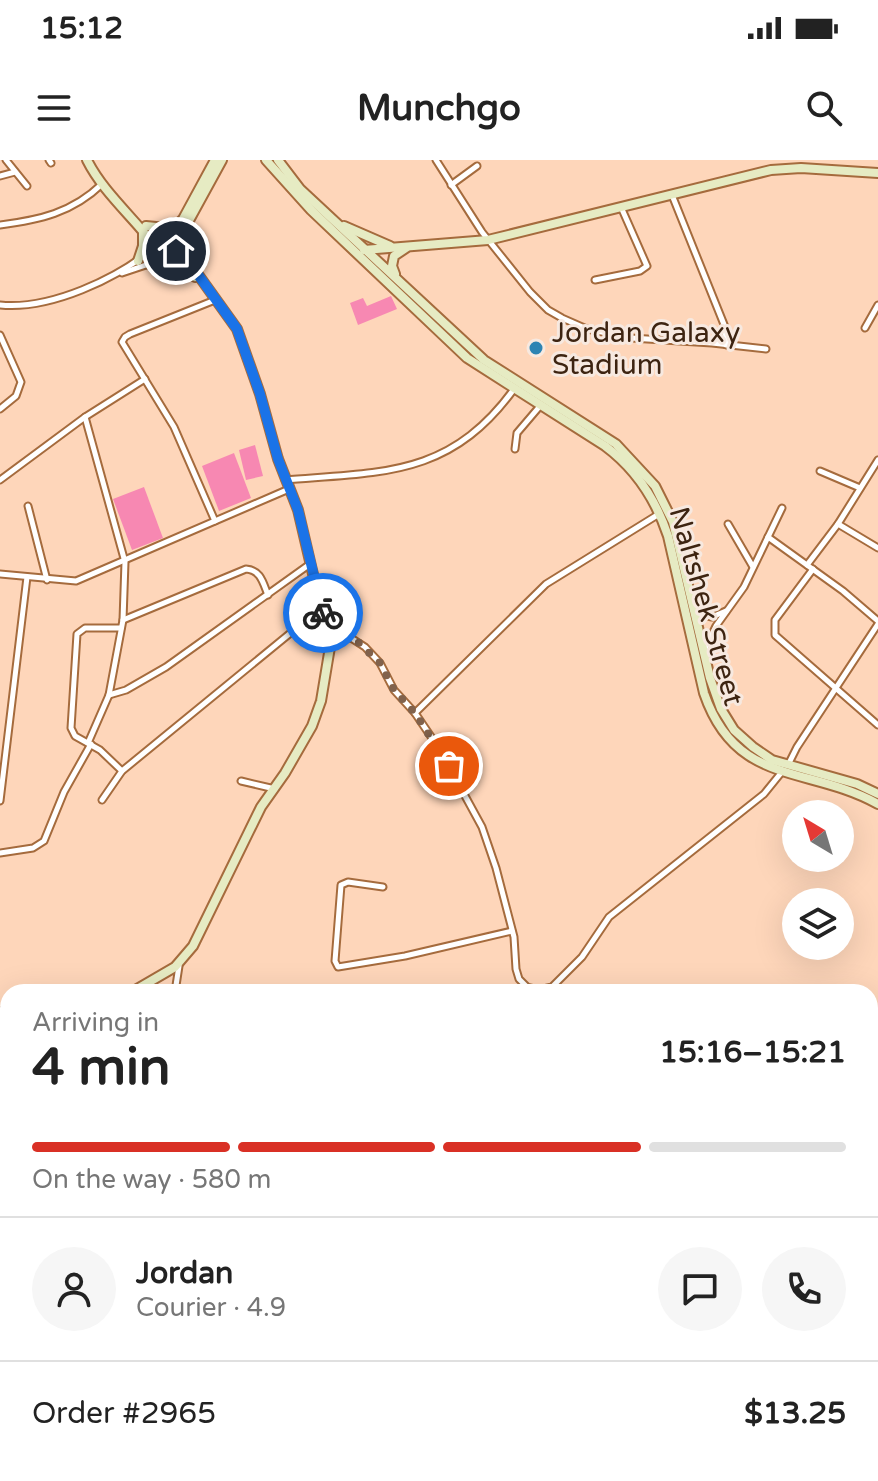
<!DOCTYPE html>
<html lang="en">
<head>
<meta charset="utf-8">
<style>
  :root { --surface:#fff; --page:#f6f6f6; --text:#222; --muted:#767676; --line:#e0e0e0; --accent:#d93025 }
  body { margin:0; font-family:"Varela Round",sans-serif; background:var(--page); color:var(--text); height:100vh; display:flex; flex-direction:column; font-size:30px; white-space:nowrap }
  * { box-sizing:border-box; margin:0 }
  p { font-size:26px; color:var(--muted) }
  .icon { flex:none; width:44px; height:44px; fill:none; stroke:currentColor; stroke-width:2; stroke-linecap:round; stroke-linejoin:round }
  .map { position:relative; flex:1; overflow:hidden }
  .drawer { position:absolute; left:0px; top:824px; width:878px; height:498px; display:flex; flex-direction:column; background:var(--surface); border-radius:24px 24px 0 0; box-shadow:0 8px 32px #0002 }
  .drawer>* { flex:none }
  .needle { width:52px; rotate:322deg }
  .controls { position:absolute; left:782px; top:640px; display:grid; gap:16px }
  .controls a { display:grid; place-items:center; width:72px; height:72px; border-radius:50%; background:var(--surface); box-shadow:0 8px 32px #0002; font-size:40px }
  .pin { position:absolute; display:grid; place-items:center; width:68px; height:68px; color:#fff; margin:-34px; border:4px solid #fff; border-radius:50%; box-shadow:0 2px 8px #0007 }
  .courier { position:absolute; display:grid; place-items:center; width:80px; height:80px; margin:-40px; border:6px solid #1a73e8; border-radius:50%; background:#fff; color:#222; box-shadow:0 2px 10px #0007 }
  .overview em { font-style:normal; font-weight:700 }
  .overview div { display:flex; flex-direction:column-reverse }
  .overview { display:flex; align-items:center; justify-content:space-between; height:136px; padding:0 32px }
  h1 { font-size:52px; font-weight:700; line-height:60px }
  .bar { display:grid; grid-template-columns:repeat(4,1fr); gap:12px 8px; align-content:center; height:96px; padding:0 32px }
  .bar i { height:10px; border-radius:6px; background:var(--line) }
  .bar .current { background:var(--accent) }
  .bar p { grid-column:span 4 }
  .line { display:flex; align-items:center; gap:20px; padding:0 32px; border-top:2px solid var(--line) }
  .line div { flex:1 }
  .round { display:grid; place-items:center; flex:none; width:84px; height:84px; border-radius:42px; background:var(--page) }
  .status { display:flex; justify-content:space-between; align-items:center; height:56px; padding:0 40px; background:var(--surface); direction:ltr }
  .status svg { height:22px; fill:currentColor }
  header { display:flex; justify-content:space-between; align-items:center; height:104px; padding:0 32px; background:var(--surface); font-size:36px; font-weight:700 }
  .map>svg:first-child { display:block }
  .green { fill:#f788b2 }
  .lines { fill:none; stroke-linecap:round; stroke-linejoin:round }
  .street-casing { stroke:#a56b3d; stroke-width:9 }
  .secondary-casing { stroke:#a56b3d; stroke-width:12 }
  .street { stroke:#fff; stroke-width:5 }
  .secondary { stroke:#e6ebc3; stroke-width:8 }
  .done { stroke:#81624c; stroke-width:8; stroke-dasharray:0 14.4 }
  .route { stroke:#1a73e8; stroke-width:10 }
  .poi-dot { fill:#2d84b3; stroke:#f7e9e0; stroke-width:3 }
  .labels { text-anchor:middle; stroke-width:6; stroke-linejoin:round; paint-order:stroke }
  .poi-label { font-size:28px; fill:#3d2411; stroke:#f7e9e0; text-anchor:start }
  .street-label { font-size:28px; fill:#3d2411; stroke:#f7e9e0 }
</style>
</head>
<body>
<div class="status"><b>15:12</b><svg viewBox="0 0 49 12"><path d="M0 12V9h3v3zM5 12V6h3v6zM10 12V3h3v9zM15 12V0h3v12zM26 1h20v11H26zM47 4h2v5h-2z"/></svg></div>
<header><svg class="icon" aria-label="menu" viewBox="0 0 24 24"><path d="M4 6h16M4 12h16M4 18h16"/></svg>Munchgo<svg class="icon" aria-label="search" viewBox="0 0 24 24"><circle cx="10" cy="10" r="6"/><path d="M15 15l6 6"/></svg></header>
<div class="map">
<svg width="878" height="1321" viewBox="0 0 878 1321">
  <rect width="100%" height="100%" fill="#fed6ba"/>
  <g class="green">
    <path d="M391,136L397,149L358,165L350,143L363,138L367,146Z"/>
    <path d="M255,285L263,316L246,320L239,290Z"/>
    <path d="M234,293L251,338L219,351L202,306Z"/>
    <path d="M144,327L163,378L132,390L113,339Z"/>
  </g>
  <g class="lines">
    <g class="street-casing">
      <g id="street">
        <path d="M6,0L27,26"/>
        <path d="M49,0L51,3"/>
        <path d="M436,0L482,72L530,132L548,150L562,158L587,169L631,178L712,183L766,189"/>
        <path d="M0,16L15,12"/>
        <path d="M451,25L477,6"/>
        <path d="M672,35L725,167L726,185"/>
        <path d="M0,65C39,60 72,53 102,24"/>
        <path d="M122,113L149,104L161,95"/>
        <path d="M595,120L640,111L647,106L621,47"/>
        <path d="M0,145C50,150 117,119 155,87"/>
        <path d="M865,168L878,145"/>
        <path d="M0,175L21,222L16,236L0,249"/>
        <path d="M85,257L125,402L123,460L109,535L88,583"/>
        <path d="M515,289L517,273L540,246"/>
        <path d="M820,311L860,328"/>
        <path d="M0,320L85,257L145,219"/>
        <path d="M285,320C383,312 450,317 514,229"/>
        <path d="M28,346L47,420"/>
        <path d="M215,361L174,267L122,182L125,177L130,174L215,140"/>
        <path d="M728,364L753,407"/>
        <path d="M838,364L878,388"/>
        <path d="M768,377L843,431L878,461"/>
        <path d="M807,405L838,364L878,300"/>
        <path d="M813,409L775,460V475L878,565"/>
        <path d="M0,414L76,421L289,329"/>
        <path d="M694,453L712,457L726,451"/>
        <path d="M123,460L246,409C261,410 263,423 268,435"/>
        <path d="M121,468H85L77,474L71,568L75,576L100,590L122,611"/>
        <path d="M329,479L351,478L365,487L380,503L394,530L415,553L440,590L482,667L496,708L514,777L516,809L519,819L527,827L539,830L552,827L582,797L609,757L764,634L781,613"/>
        <path d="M704,491L716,466L744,427L782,348"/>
        <path d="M109,535L126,530L166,507L310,404"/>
        <path d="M415,553L546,424L659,354"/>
        <path d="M788,605L797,587L878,464"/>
        <path d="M241,621L275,629"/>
        <path d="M102,640L122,611L321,448"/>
        <path d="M0,641L27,417"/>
        <path d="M0,693L33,688L44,681L64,632L91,584"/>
        <path d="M383,727L348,722L341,725L335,801L338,807L405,796L512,771"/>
        <path d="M175,832L179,806"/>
        <path d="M870,858L878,855"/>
        <path d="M870,1278H878"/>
        <path d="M389,1314L396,1321"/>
        <path d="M497,1314V1321"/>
        <path d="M87,1321L88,1314"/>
        <path d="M284,1321V1314"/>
        <path d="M824,1321L826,1314"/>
      </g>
    </g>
    <g class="secondary-casing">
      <g id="secondary">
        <path d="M87,0C103,32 133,57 155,86"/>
        <path d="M266,0L311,50L467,198L605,286C636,309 656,340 668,376L704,533C736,627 808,605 878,644"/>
        <path d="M278,0L300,29L484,200L616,284L655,326L673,362L710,518L721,549L734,570L753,587L772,600L857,624L878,634"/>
        <path d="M146,66L166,68L175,63"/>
        <path d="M344,66L390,86"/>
        <path d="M187,67L185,85L189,101"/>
        <circle cx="164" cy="86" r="9"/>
        <path d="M164,78L183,59L215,0"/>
        <path d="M172,86L187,64L222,0"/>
        <path d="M364,90L488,80L771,10L801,8L878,13"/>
        <path d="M168,94L195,117"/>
        <path d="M138,101L143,86V70"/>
        <path d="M149,104L180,105"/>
        <path d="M395,114L392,106L394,96L406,88"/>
        <path d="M132,832L175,807L193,786L261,647L285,613L312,566L321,541L330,487L298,350L278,299L260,234L237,169L189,102L172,88"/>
        <path d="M0,852H8"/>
        <path d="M0,1128L8,1132"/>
        <path d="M603,1314L605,1321"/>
        <path d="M542,1321L543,1314"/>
      </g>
    </g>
    <use href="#street" class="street"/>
    <use href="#secondary" class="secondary"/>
  </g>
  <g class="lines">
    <path class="done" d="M323,453L329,479L356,480L380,503L394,530L415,553L449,606"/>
    <path class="route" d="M176,91L189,102L237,169L260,234L278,299L298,350L323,453"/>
  </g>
  <circle class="poi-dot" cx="536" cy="188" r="8"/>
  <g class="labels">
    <g class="poi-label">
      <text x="552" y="182">Jordan Galaxy<tspan x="552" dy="32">Stadium</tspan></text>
    </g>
    <g class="street-label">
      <text transform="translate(707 446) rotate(74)" y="10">Naltshek Street</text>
    </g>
  </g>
</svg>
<div class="controls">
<a><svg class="needle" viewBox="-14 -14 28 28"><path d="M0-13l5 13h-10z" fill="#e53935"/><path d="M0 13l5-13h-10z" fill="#767676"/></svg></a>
<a><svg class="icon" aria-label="layers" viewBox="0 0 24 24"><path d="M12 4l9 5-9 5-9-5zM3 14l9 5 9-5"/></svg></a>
</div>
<div class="pin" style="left:449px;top:606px;background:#ea580c"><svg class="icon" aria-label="bag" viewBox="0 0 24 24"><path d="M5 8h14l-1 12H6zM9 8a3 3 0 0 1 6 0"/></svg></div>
<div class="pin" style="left:176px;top:91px;background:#1f2937"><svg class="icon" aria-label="home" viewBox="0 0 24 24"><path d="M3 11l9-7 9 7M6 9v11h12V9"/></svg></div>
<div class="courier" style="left:323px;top:453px"><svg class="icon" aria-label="bike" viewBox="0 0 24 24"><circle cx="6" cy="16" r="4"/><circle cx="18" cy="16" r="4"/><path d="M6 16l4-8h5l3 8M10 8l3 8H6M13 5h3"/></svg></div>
<section class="drawer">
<div class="overview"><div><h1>4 min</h1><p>Arriving in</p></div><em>15:16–15:21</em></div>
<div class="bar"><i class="current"></i><i class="current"></i><i class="current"></i><i></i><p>On the way · 580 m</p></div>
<div class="line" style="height:144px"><a class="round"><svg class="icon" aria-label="person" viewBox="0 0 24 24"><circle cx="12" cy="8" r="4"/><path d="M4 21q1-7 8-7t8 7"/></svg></a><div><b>Jordan</b><p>Courier · 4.9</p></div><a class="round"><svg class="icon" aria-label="chat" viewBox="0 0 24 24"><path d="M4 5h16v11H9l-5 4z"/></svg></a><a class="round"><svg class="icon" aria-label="phone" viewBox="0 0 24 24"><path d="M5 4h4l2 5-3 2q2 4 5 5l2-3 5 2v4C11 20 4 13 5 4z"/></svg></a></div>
<div class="line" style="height:104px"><div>Order #2965</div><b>$13.25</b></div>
</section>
</div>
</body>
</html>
